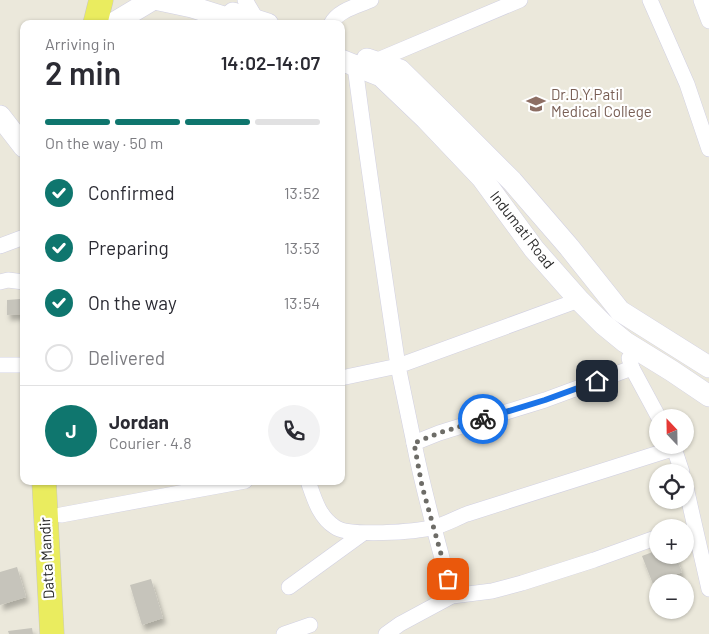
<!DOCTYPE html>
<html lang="en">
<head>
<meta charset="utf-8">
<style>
  :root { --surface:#fff; --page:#f2f2f3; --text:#2b2b33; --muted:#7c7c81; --line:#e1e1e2; --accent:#0f766e }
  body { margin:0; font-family:Barlow,sans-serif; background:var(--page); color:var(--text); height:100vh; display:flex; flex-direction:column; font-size:19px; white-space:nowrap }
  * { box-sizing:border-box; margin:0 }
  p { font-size:16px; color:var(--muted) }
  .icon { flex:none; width:28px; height:28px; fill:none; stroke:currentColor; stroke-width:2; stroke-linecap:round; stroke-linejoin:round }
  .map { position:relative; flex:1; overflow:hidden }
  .sheet { position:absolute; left:20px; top:20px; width:325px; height:465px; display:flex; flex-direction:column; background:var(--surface); border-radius:10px; box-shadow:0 1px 4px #0004 }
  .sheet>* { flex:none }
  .needle { width:32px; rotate:338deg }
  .tools { position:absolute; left:649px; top:409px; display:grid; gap:10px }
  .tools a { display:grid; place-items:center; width:45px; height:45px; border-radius:50%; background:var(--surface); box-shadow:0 1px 4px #0004; font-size:25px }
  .pin { position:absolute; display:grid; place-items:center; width:42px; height:42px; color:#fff; margin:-21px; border-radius:10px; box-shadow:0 2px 8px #0006 }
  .courier { position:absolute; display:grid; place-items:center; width:50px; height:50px; margin:-25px; border:4px solid #1a73e8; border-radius:50%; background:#fff; color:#222; box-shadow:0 1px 6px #0007 }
  .summary em { font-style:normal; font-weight:600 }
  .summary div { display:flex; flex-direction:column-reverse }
  .summary { display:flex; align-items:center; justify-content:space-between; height:85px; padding:0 25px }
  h1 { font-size:32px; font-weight:600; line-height:38px }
  .bar { display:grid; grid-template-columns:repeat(4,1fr); gap:8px 5px; align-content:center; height:60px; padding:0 25px }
  .bar i { height:6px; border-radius:4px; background:var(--line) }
  .bar .selected { background:var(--accent) }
  .bar p { grid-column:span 4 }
  .line { display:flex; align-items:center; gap:12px; padding:0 25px; border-top:1px solid var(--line) }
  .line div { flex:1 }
  .round { display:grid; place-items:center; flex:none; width:52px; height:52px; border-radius:26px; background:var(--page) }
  ol { padding:0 25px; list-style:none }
  li { display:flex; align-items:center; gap:15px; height:55px }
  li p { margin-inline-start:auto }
  li .icon { padding:5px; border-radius:50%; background:var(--accent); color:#fff; stroke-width:4 }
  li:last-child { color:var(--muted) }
  li i { width:28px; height:28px; border:2px solid var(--line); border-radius:50% }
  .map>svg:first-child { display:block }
  .building { fill:#c6c4bb; filter:url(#shadow) }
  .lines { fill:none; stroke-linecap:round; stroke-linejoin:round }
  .street-casing { stroke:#d1d0e2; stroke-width:16 }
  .secondary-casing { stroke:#d1d0e2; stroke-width:22 }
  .primary-casing { stroke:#c7c7c7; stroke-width:25 }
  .street { stroke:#fff; stroke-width:15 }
  .secondary { stroke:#fff; stroke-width:21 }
  .primary { stroke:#eaec5f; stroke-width:24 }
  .done { stroke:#6d6c67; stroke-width:5; stroke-dasharray:0 9 }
  .route { stroke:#1a73e8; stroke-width:6 }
  .labels { text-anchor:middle; stroke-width:4.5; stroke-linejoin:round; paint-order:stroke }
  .education-label { font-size:15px; fill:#785e54; stroke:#fff; text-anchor:start }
  .street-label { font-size:15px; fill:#292929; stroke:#fff }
</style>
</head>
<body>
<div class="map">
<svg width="709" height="634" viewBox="0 0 709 634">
  <defs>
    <filter id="shadow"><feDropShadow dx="3" dy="5.5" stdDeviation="2.5" flood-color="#0004"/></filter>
  </defs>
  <rect width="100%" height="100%" fill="#ebe8db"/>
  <g class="building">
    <path d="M20,299L22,314L7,315V300Z"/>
    <path d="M658,550V555H675L682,572L653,584L642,556Z"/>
    <path d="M17,567L26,597L0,605V572Z"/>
    <path d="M151,579L163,618L142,625L130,585Z"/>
    <path d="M32,628L33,634H9L8,631Z"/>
  </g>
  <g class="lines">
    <g class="street-casing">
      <g id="street">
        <path d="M245,0L257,20"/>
        <path d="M650,0L687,84L709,149"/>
        <path d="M701,0L709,21"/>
        <path d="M331,24C338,10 358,6 371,0"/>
        <path d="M373,62L520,0"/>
        <path d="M0,246L24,237"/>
        <path d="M0,282L8,280L24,282"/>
        <path d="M629,358L632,368L659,418"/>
        <path d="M0,365H24"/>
        <path d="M341,378L398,366C383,266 368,167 355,66"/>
        <path d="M414,443L398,366L579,300"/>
        <path d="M673,445L682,472"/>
        <path d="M308,481C314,498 319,517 335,527C349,537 416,532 434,527C445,525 456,518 467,514L675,448"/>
        <path d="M685,483L709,589"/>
        <path d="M61,515L245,481"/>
        <path d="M289,587L362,534"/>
        <path d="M452,596C439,545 424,495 414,443L439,433L545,400L632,368"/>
        <path d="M284,634L310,625"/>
        <path d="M386,634L400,624L452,596L492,591L522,583L594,560L658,537"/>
      </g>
    </g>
    <g class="secondary-casing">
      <g id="secondary">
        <path d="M159,0L192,7L246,24"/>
        <path d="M233,13L268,24"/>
        <path d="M112,24L152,0"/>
        <path d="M367,59L400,70L452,121L512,181L569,247L620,311L709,367"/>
        <path d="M341,60L381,76L426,119L482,178L534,249L579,300L603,324L625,342L672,371L709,396"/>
        <path d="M0,116L24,147"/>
      </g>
    </g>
    <g class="primary-casing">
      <g id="primary">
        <path d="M95,24L101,0"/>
        <path d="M44,481L52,634"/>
      </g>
    </g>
    <use href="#street" class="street"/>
    <use href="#secondary" class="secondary"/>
    <use href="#primary" class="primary"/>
  </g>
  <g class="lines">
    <path class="done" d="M448,579L422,486L414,443L439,433L483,419"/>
    <path class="route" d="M483,419L545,400L597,381"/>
  </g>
  <defs>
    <g id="school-bare" transform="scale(1.5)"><path d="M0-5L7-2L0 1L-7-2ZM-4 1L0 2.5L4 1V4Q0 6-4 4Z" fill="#8d6e63" stroke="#fff" stroke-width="2.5" paint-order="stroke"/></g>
  </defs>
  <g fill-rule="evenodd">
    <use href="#school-bare" x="536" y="104"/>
  </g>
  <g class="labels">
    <g class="education-label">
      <text x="551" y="100">Dr.D.Y.Patil<tspan x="551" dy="17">Medical College</tspan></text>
    </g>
    <g class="street-label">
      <text transform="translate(522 230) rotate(52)" y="5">Indumati Road</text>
      <text transform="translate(47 558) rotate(-93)" y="5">Datta Mandir</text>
    </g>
  </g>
</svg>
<div class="tools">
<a><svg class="needle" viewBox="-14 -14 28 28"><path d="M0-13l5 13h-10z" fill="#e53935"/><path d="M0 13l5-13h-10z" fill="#7c7c81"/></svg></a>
<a><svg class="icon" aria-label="locate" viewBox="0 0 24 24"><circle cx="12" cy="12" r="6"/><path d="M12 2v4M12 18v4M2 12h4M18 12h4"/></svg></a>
<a>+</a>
<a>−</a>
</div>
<div class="pin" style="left:448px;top:579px;background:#ea580c"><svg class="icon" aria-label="bag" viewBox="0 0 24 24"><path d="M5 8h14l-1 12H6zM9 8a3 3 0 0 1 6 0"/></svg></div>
<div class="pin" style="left:597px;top:381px;background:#1f2937"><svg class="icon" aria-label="home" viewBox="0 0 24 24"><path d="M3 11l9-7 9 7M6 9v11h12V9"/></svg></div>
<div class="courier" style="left:483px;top:419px"><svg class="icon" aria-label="bike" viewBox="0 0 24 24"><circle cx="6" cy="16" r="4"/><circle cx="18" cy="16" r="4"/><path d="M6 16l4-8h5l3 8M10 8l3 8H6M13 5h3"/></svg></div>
<section class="sheet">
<div class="summary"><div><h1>2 min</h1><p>Arriving in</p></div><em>14:02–14:07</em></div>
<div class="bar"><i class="selected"></i><i class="selected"></i><i class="selected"></i><i></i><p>On the way · 50 m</p></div>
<ol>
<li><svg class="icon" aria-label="check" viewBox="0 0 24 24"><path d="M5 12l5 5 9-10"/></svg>Confirmed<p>13:52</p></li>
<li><svg class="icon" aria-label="check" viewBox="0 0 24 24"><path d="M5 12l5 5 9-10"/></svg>Preparing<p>13:53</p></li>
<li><svg class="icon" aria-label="check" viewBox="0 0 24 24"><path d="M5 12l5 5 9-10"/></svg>On the way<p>13:54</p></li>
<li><i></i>Delivered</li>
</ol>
<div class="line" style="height:90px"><b class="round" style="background:var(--accent);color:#fff">J</b><div><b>Jordan</b><p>Courier · 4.8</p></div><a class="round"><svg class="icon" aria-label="phone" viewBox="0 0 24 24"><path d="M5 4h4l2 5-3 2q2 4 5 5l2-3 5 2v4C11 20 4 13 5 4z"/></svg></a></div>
</section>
</div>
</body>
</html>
